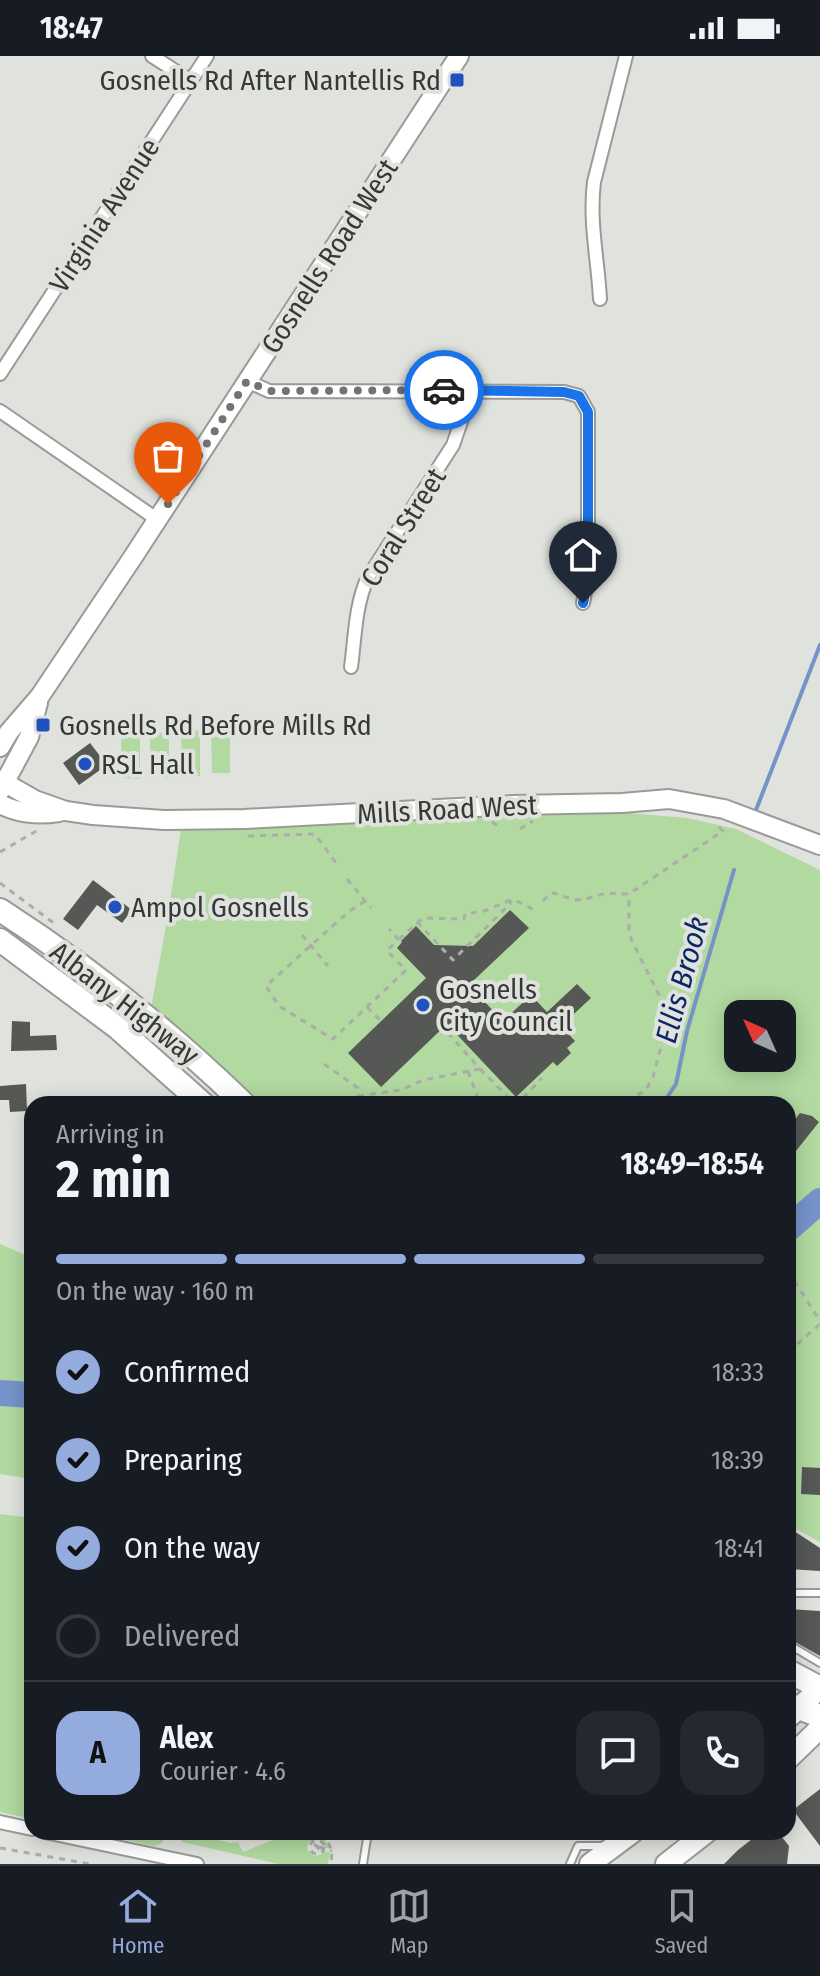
<!DOCTYPE html>
<html lang="en">
<head>
<meta charset="utf-8">
<style>
  :root { --surface:#171b24; --page:#242831; --text:#f1f3f6; --muted:#9ea1a6; --line:#363941; --accent:#93abdd }
  body { margin:0; font-family:"Fira Sans Condensed",sans-serif; background:var(--page); color:var(--text); height:100vh; display:flex; flex-direction:column; font-size:30px; white-space:nowrap }
  * { box-sizing:border-box; margin:0 }
  p { font-size:26px; color:var(--muted) }
  .icon { flex:none; width:44px; height:44px; fill:none; stroke:currentColor; stroke-width:2; stroke-linecap:round; stroke-linejoin:round }
  .map { position:relative; flex:1; overflow:hidden }
  .details { position:absolute; left:24px; top:1040px; width:772px; height:744px; display:flex; flex-direction:column; background:var(--surface); border-radius:24px; box-shadow:0 4px 20px #0003 }
  .details>* { flex:none }
  .needle { width:52px; rotate:315deg }
  .controls { position:absolute; left:724px; top:944px; display:grid; gap:16px }
  .controls a { display:grid; place-items:center; width:72px; height:72px; border-radius:16px; background:var(--surface); box-shadow:0 4px 20px #0003; font-size:40px }
  .pin { position:absolute; display:grid; place-items:center; width:68px; height:68px; color:#fff; margin:-82px -34px; border-radius:50% 50% 50% 0; rotate:-45deg; box-shadow:0 0 8px #0007 }
  .pin .icon { rotate:45deg }
  .courier { position:absolute; display:grid; place-items:center; width:80px; height:80px; margin:-40px; border:6px solid #1a73e8; border-radius:50%; background:#fff; color:#222; box-shadow:0 2px 10px #0007 }
  .headline em { font-style:normal; font-weight:700 }
  .headline div { display:flex; flex-direction:column-reverse }
  .headline { display:flex; align-items:center; justify-content:space-between; height:136px; padding:0 32px }
  h1 { font-size:52px; font-weight:700; line-height:60px }
  .bar { display:grid; grid-template-columns:repeat(4,1fr); gap:12px 8px; align-content:center; height:96px; padding:0 32px }
  .bar i { height:10px; border-radius:6px; background:var(--line) }
  .bar .current { background:var(--accent) }
  .bar p { grid-column:span 4 }
  .line { display:flex; align-items:center; gap:20px; padding:0 32px; border-top:2px solid var(--line) }
  .line div { flex:1 }
  .round { display:grid; place-items:center; flex:none; width:84px; height:84px; border-radius:24px; background:var(--page) }
  ol { padding:0 32px; list-style:none }
  li { display:flex; align-items:center; gap:24px; height:88px }
  li p { margin-inline-start:auto }
  li .icon { padding:8px; border-radius:50%; background:var(--accent); color:#111; stroke-width:4 }
  li:last-child { color:var(--muted) }
  li i { width:44px; height:44px; border:4px solid var(--line); border-radius:50% }
  .status { display:flex; justify-content:space-between; align-items:center; height:56px; padding:0 40px; background:var(--surface); direction:ltr }
  .status svg { height:22px; fill:currentColor }
  .dock { display:flex; justify-content:space-around; align-items:center; height:112px; border-top:2px solid var(--line); background:var(--surface); font-size:22px; color:var(--muted) }
  .dock a { display:grid; justify-items:center; gap:4px }
  .dock .current { color:var(--accent) }
  .map>svg:first-child { display:block }
  .green { fill:#b1d9a0; fill-rule:evenodd }
  .lines { fill:none; stroke-linecap:round; stroke-linejoin:round }
  .stream { stroke:#7693c9; stroke-width:4 }
  .river { stroke:#7693c9; stroke-width:26 }
  .building { fill:#565855 }
  .lane-casing { stroke:#989b97; stroke-width:10 }
  .street-casing { stroke:#989b97; stroke-width:16 }
  .secondary-casing { stroke:#989b97; stroke-width:22 }
  .primary-casing { stroke:#989b97; stroke-width:24 }
  .highway-casing { stroke:#989b97; stroke-width:26 }
  .path { stroke:#abada9; stroke-width:3; stroke-dasharray:6 6; stroke-linecap:butt }
  .lane { stroke:#fff; stroke-width:6 }
  .street { stroke:#fff; stroke-width:12 }
  .secondary { stroke:#fff; stroke-width:18 }
  .primary { stroke:#fff; stroke-width:20 }
  .highway { stroke:#fff; stroke-width:22 }
  .done { stroke:#727471; stroke-width:8; stroke-dasharray:0 14.4 }
  .route { stroke:#1a73e8; stroke-width:10 }
  .poi-dot { fill:#2052bf; stroke:#dfe2dd; stroke-width:3 }
  .labels { text-anchor:middle; stroke-width:8; stroke-linejoin:round; paint-order:stroke }
  .poi-label { font-size:28px; fill:#373937; stroke:#dfe2dd; text-anchor:start }
  .street-label { font-size:28px; fill:#373937; stroke:#dfe2dd }
  .water-label { font-size:30px; font-style:italic; fill:#0a2767; stroke:#dfe2dd }
</style>
</head>
<body>
<div class="status"><b>18:47</b><svg viewBox="0 0 49 12"><path d="M0 12V9h3v3zM5 12V6h3v6zM10 12V3h3v9zM15 12V0h3v12zM26 1h20v11H26zM47 4h2v5h-2z"/></svg></div>
<div class="map">
<svg width="820" height="1808" viewBox="0 0 820 1808">
  <rect width="100%" height="100%" fill="#dfe2dd"/>
  <g class="green">
    <path d="M230,672V717H212L211,673Z"/>
    <path d="M200,674V720L182,719L181,676Z"/>
    <path d="M169,676V722L151,721L150,677Z"/>
    <path d="M140,677V723L122,722L121,678Z"/>
    <path d="M544,750L687,762L736,773L820,814V1486L788,1469V1048H240L149,963L168,859L182,767ZM738,958H782V1002H738Z"/>
    <path d="M0,1188L32,1202V1423L0,1418Z"/>
    <path d="M0,1458L32,1462V1763L0,1756Z"/>
    <path d="M89,1776H126L156,1783L162,1778L165,1779L162,1787L154,1790Z"/>
    <path d="M293,1776H321L329,1792H325L324,1787L317,1782L308,1787L307,1793L314,1800L320,1799L324,1795L330,1796L328,1808H279L182,1786V1779L187,1777L231,1787L238,1786L243,1796Z"/>
  </g>
  <g class="lines">
    <g class="stream">
      <path d="M756,754L820,589"/>
      <path d="M666,1043L676,1028L687,975L734,814"/>
    </g>
    <g class="river">
      <path d="M788,1173L820,1145"/>
      <path d="M0,1337L32,1339"/>
    </g>
  </g>
  <g class="building">
    <path d="M90,687L107,709L79,729L63,707Z"/>
    <path d="M93,824L132,854L122,867L97,849L78,874L63,863Z"/>
    <path d="M510,854L529,872L473,925L487,939L482,943L503,965L531,939L547,956L577,928L591,942L561,970L575,985L567,992L571,997L557,1010L553,1006L516,1041L447,968L381,1031L348,997L426,922L397,892L402,886L401,885L416,870L434,889L473,890Z"/>
    <path d="M12,965L30,966V980L56,979L57,994L11,995Z"/>
    <path d="M26,1028L27,1055L10,1056L9,1044H0V1030Z"/>
    <path d="M800,1057L812,1060L819,1066L788,1105V1062L793,1066Z"/>
    <path d="M802,1411L820,1412V1439L801,1438Z"/>
    <path d="M788,1471L820,1492V1515L788,1513Z"/>
    <path d="M788,1553L820,1555V1600L788,1582Z"/>
    <path d="M820,1733V1790L793,1754Z"/>
    <path d="M761,1776H778L789,1790L787,1808H724L738,1794Z"/>
  </g>
  <g class="lines">
    <g class="lane-casing">
      <g id="lane">
        <path d="M788,1537H820"/>
        <path d="M788,1588L820,1607"/>
        <path d="M363,1808L368,1776"/>
        <path d="M570,1808L578,1790H603"/>
      </g>
    </g>
    <g class="street-casing">
      <g id="street">
        <path d="M152,0L191,25"/>
        <path d="M600,243C598,204 589,166 594,126L626,0"/>
        <path d="M0,318L207,0"/>
        <path d="M247,325L269,335L564,336L579,340L588,356V521L583,547"/>
        <path d="M0,355L158,464"/>
        <path d="M351,611C355,582 355,551 367,523L453,389L463,360L464,334"/>
        <path d="M0,1766L32,1773"/>
        <path d="M45,1776L197,1808"/>
      </g>
    </g>
    <g class="secondary-casing">
      <g id="secondary">
        <path d="M0,691L9,676L40,640L133,501L459,0"/>
        <path d="M0,724L35,744L66,755L93,759L164,764L244,763L513,749L622,747L669,743L724,753L820,789"/>
        <path d="M0,735L29,681L38,647"/>
        <path d="M0,748C20,758 38,759 59,756"/>
      </g>
    </g>
    <g class="primary-casing">
      <g id="primary">
        <path d="M788,1662L820,1632"/>
        <path d="M788,1703L820,1672"/>
        <path d="M590,1808L633,1776"/>
        <path d="M666,1808L707,1776"/>
      </g>
    </g>
    <g class="highway-casing">
      <g id="highway">
        <path d="M0,854C87,910 170,976 244,1048"/>
        <path d="M0,884L118,972L203,1048"/>
        <path d="M788,1615L820,1632"/>
        <path d="M788,1648L820,1660"/>
      </g>
    </g>
    <g class="path">
      <path d="M492,766L500,771"/>
      <path d="M520,773L533,765"/>
      <path d="M248,780L315,778L339,811"/>
      <path d="M0,796L38,774"/>
      <path d="M347,823L371,852"/>
      <path d="M0,827L55,868"/>
      <path d="M365,845L348,856L266,930L279,950L333,983L406,914L387,895L398,883L389,873"/>
      <path d="M543,845L550,838L554,837L574,844L586,843L606,837L629,838L723,775L715,767"/>
      <path d="M417,866L453,904L510,848L511,844"/>
      <path d="M302,879L328,910"/>
      <path d="M399,883L423,862L464,863L465,858L484,855L511,844L519,846L534,854"/>
      <path d="M367,951L381,965"/>
      <path d="M324,1008L358,1032L359,1048"/>
      <path d="M480,1013L512,1045L499,1048"/>
      <path d="M468,1015L480,1048"/>
      <path d="M358,1040L401,1034L423,1024L480,1013L447,976"/>
      <path d="M512,1045L521,1044L542,1022"/>
      <path d="M615,1048L634,1041L646,1034L653,1021L662,987V945L631,883L629,873V838"/>
      <path d="M788,1215L820,1265"/>
      <path d="M788,1296L820,1268"/>
      <path d="M323,1776L332,1795L331,1808"/>
      <circle cx="317" cy="1791" r="7"/>
      <path d="M315,1789L318,1791V1793H315Z"/>
      <path d="M319,1791L332,1795"/>
      <path d="M0,1792L90,1808"/>
    </g>
    <use href="#lane" class="lane"/>
    <use href="#street" class="street"/>
    <use href="#secondary" class="secondary"/>
    <use href="#primary" class="primary"/>
    <use href="#highway" class="highway"/>
  </g>
  <g class="lines">
    <path class="done" d="M168,448L247,325L269,335L444,334"/>
    <path class="route" d="M444,334L564,336L579,340L588,356V521L583,547"/>
  </g>
  <g class="poi-dot">
    <rect x="449" y="16" width="16" height="16" rx="4"/>
    <rect x="35" y="661" width="16" height="16" rx="4"/>
    <circle cx="85" cy="708" r="8"/>
    <circle cx="115" cy="851" r="8"/>
    <circle cx="423" cy="949" r="8"/>
  </g>
  <g class="labels">
    <g class="poi-label">
      <text x="441" y="34" text-anchor="end">Gosnells Rd After Nantellis Rd</text>
      <text x="59" y="679">Gosnells Rd Before Mills Rd</text>
      <text x="101" y="718">RSL Hall</text>
      <text x="131" y="861">Ampol Gosnells</text>
      <text x="439" y="943">Gosnells<tspan x="439" dy="32">City Council</tspan></text>
    </g>
    <g class="street-label">
      <text transform="translate(104 159) rotate(-57)" y="10">Virginia Avenue</text>
      <text transform="translate(329 200) rotate(-57)" y="10">Gosnells Road West</text>
      <text transform="translate(403 471) rotate(-58)" y="10">Coral Street</text>
      <text transform="translate(447 753) rotate(-3)" y="10">Mills Road West</text>
      <text transform="translate(125 947) rotate(38)" y="10">Albany Highway</text>
    </g>
    <g class="water-label">
      <text transform="translate(682 924) rotate(-75)" y="10">Ellis Brook</text>
    </g>
  </g>
</svg>
<div class="controls">
<a><svg class="needle" viewBox="-14 -14 28 28"><path d="M0-13l5 13h-10z" fill="#e53935"/><path d="M0 13l5-13h-10z" fill="#9ea1a6"/></svg></a>
</div>
<div class="pin" style="left:168px;top:448px;background:#ea580c"><svg class="icon" aria-label="bag" viewBox="0 0 24 24"><path d="M5 8h14l-1 12H6zM9 8a3 3 0 0 1 6 0"/></svg></div>
<div class="pin" style="left:583px;top:547px;background:#1f2937"><svg class="icon" aria-label="home" viewBox="0 0 24 24"><path d="M3 11l9-7 9 7M6 9v11h12V9"/></svg></div>
<div class="courier" style="left:444px;top:334px"><svg class="icon" aria-label="car" viewBox="0 0 24 24"><path d="M5 17H2v-5l4-1 3-4h7l3 4 3 1v5h-3M9 17h6M6 11h13"/><circle cx="7" cy="17" r="2"/><circle cx="17" cy="17" r="2"/></svg></div>
<section class="details">
<div class="headline"><div><h1>2 min</h1><p>Arriving in</p></div><em>18:49–18:54</em></div>
<div class="bar"><i class="current"></i><i class="current"></i><i class="current"></i><i></i><p>On the way · 160 m</p></div>
<ol>
<li><svg class="icon" aria-label="check" viewBox="0 0 24 24"><path d="M5 12l5 5 9-10"/></svg>Confirmed<p>18:33</p></li>
<li><svg class="icon" aria-label="check" viewBox="0 0 24 24"><path d="M5 12l5 5 9-10"/></svg>Preparing<p>18:39</p></li>
<li><svg class="icon" aria-label="check" viewBox="0 0 24 24"><path d="M5 12l5 5 9-10"/></svg>On the way<p>18:41</p></li>
<li><i></i>Delivered</li>
</ol>
<div class="line" style="height:144px"><b class="round" style="background:var(--accent);color:#111">A</b><div><b>Alex</b><p>Courier · 4.6</p></div><a class="round"><svg class="icon" aria-label="chat" viewBox="0 0 24 24"><path d="M4 5h16v11H9l-5 4z"/></svg></a><a class="round"><svg class="icon" aria-label="phone" viewBox="0 0 24 24"><path d="M5 4h4l2 5-3 2q2 4 5 5l2-3 5 2v4C11 20 4 13 5 4z"/></svg></a></div>
</section>
</div>
<nav class="dock">
<a class="current"><svg class="icon" aria-label="home" viewBox="0 0 24 24"><path d="M3 11l9-7 9 7M6 9v11h12V9"/></svg>Home</a>
<a><svg class="icon" aria-label="map" viewBox="0 0 24 24"><path d="M3 6l6-2 6 2 6-2v14l-6 2-6-2-6 2zM9 4v14M15 6v14"/></svg>Map</a>
<a><svg class="icon" aria-label="saved" viewBox="0 0 24 24"><path d="M7 4h10v16l-5-4-5 4z"/></svg>Saved</a>
</nav>
</body>
</html>
